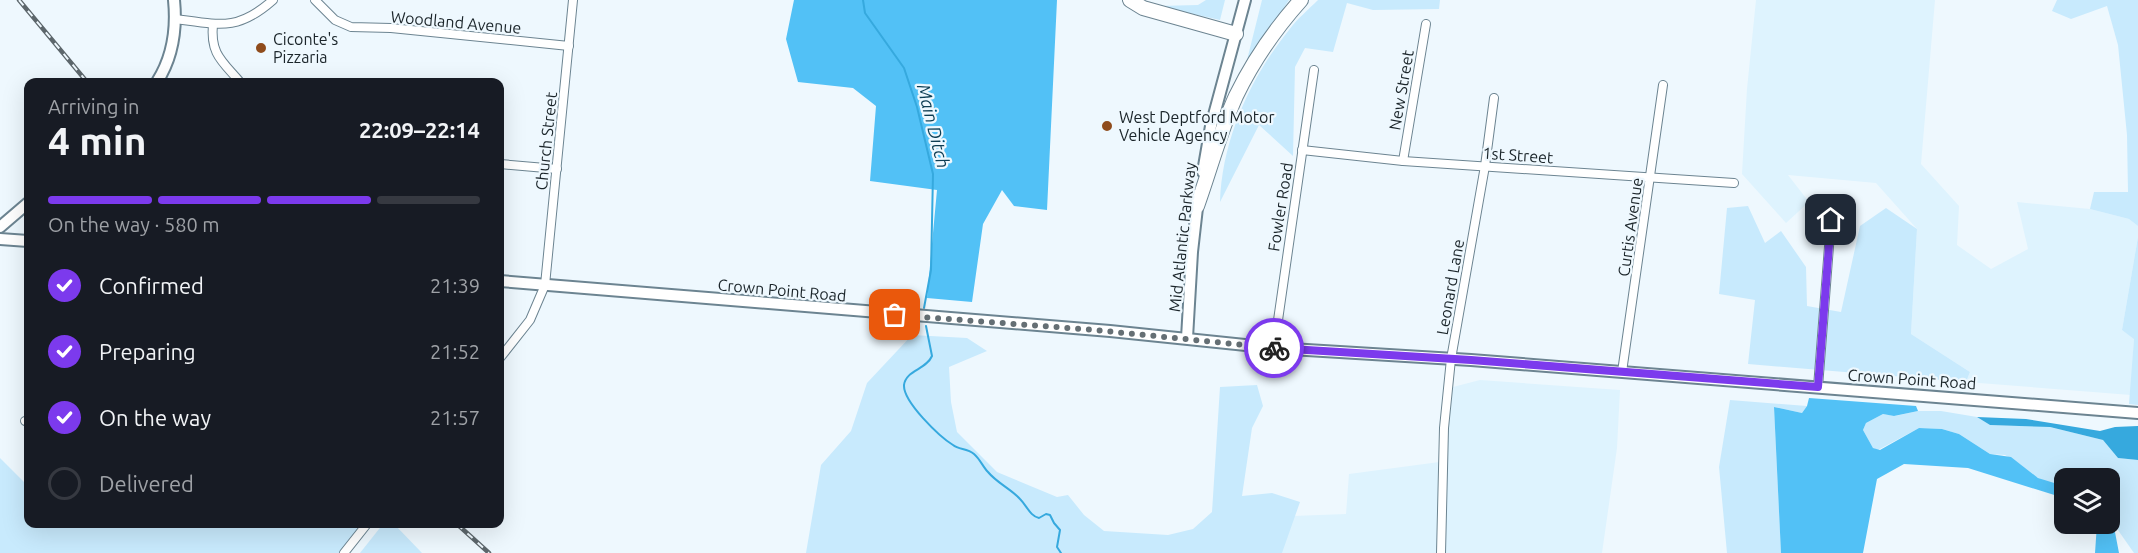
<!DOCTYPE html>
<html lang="en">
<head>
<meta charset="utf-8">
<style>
  :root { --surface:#171b24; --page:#242831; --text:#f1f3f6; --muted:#9ea1a6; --line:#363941; --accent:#7c3aed }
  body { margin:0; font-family:Ubuntu,sans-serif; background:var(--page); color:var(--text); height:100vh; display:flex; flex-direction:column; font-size:22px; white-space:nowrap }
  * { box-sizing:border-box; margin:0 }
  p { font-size:20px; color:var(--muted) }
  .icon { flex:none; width:33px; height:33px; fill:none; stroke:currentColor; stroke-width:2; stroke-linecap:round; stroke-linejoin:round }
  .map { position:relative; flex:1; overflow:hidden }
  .drawer { position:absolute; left:24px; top:78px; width:480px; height:450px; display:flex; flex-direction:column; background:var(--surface); border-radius:12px; box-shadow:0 6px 24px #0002 }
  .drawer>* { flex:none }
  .controls { position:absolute; left:2054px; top:468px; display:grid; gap:12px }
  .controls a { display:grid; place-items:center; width:66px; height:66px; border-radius:12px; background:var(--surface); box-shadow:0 6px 24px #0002; font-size:30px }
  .pin { position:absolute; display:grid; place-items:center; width:51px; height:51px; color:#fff; margin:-26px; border-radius:12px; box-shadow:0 3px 9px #0006 }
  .courier { position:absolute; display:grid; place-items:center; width:60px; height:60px; margin:-30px; border:4px solid #7c3aed; border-radius:50%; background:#fff; color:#222; box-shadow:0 2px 8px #0007 }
  .summary em { font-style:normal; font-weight:600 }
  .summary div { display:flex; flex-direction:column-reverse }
  .summary { display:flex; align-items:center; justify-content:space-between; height:102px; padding:0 24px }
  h1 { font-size:39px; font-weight:600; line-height:45px }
  .bar { display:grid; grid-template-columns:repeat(4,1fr); gap:9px 6px; align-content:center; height:72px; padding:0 24px }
  .bar i { height:8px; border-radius:4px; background:var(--line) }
  .bar .selected { background:var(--accent) }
  .bar p { grid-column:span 4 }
  ol { padding:0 24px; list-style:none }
  li { display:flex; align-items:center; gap:18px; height:66px }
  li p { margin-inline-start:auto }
  li .icon { padding:6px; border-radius:50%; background:var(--accent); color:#fff; stroke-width:4 }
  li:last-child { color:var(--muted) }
  li i { width:33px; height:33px; border:3px solid var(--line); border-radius:50% }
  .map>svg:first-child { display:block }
  .built { fill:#def3fe }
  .green { fill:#c8eafd }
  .forest { fill:#52c1f6 }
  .water { fill:#36a9de }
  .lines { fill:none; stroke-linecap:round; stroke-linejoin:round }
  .stream { stroke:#36a9de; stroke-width:2 }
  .minor-casing { stroke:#6c8491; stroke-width:10 }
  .secondary-casing { stroke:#6c8491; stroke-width:14 }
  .motorway-casing { stroke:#6c8491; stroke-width:16 }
  .minor { stroke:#fff; stroke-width:8 }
  .secondary { stroke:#fff; stroke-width:10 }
  .motorway { stroke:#fff; stroke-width:14 }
  .rail-casing { stroke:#5d676c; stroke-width:4.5 }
  .rail { stroke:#eef8fe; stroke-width:2; stroke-dasharray:7; stroke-linecap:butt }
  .done { stroke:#656f74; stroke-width:6; stroke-dasharray:0 10.8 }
  .route { stroke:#7c3aed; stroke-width:8 }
  .poi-dot { fill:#8f4c1c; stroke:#eef8fe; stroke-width:2 }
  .labels { text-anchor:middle; stroke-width:4.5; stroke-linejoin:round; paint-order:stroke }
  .street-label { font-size:16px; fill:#1b252a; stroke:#eef8fe }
  .poi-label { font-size:16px; fill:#1b252a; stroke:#eef8fe; text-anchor:start }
  .water-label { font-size:18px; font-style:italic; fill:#0e3e54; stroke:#eef8fe }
</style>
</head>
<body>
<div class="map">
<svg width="2138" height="553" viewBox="0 0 2138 553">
  <rect width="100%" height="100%" fill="#eef8fe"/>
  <g class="built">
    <path d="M1756,0H1935L1921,164L1959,206L1957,245L1991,269L2028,249L2017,202L2090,209L2129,219L2138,226V237L2122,330L2134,338L2131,395L1966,382L1970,372L1911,334L1917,229L1876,183L1788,175L1809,202L1786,223L1742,174L1747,89Z"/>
    <path d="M1480,380L1620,390L1617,448L1602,553H1268L1293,516L1346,514L1349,474L1447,461L1449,388Z"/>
  </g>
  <g class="green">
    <path d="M1206,0H1225L1220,20L1158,6L1198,5Z"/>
    <path d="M1262,0H1289L1245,68Z"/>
    <path d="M1318,0H1440L1439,9L1373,10L1347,3L1333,52L1305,48L1295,67L1293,156L1259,125L1220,202C1222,140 1250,78 1289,30C1297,19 1308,10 1318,0Z"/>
    <path d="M2057,0H2138V226L2129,219L2090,209L2094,192H2128L2127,135L2118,45L2107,6L2071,19L2052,11Z"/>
    <path d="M1748,206L1765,243L1781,231L1806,267L1807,306L1841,312L1860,226L1886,208L1917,229L1911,334L1970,372L1966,382L1748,364L1755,300L1719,294L1727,208Z"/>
    <path d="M2138,237V405L2129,404L2134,339L2122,330Z"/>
    <path d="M912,335L967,338L987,351L949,367L951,402L957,432L997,472L1057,497L1068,495L1084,515L1104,531L1168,535L1193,529L1212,512L1220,387L1257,385L1263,406L1252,428L1242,496L1272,493L1300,502L1282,553H806L821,465L851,431L867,383Z"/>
    <path d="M1730,400L1807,406L1802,413L1774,407L1781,553H1727L1719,467Z"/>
    <path d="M1918,411H1941L1977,417L1990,425L2050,427L2103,440L2118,458L2138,460V553H2134L2113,523L2109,501V478H2064V486L2045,481L2032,475L2021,465L2005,455L1990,454L1959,434L1942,429L1919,428L1878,450L1873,448L1863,430L1866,423L1883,414L1895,416Z"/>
    <path d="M0,458L25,483H28V524H371L348,553H0Z"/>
    <path d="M383,524H394L422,553H360Z"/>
  </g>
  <g class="forest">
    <path d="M794,0H1057L1047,210L1014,206L1002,190L983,224L972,302L927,298L937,190L870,181L876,106L853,88L798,82L786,39Z"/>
    <path d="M1809,398L1916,406L1918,411L1894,416L1883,414L1866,423L1863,430L1873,448L1880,450L1919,428L1942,429L1959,434L1990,454L2011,457L2038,478L2064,486V498L1968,468L1904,464L1877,479L1863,553H1781L1774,407L1802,413L1807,406Z"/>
    <path d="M2109,501L2119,553H2095L2097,524H2109Z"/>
  </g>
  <path class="water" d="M1977,417L2026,419L2100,431L2115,427L2138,426V460L2118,458L2103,440L2050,427L1990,425Z"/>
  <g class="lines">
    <g class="stream">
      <path d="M863,0L865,13L904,68L917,107L933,174L931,270L924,308"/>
      <path d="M926,326L932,356C926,370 906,370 904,385C903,402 940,437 953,445C959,450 967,448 974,454C980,459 983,467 988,472C997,483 1011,489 1020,499C1027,506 1030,516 1039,518L1046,514L1050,515L1054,523L1060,530L1057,547L1061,553"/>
    </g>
    <g class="minor-casing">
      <g id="minor">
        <path d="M315,0L335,20L351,27L391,28L569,46"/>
        <path d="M176,19C220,25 238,31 273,0"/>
        <path d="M213,24C210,54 222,61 240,82"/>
        <path d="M1302,150L1403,161L1734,183"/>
        <path d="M1403,161L1426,24"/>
        <path d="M500,164L557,169"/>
        <path d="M1274,348L1314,70"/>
        <path d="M500,358L530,320L545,285L573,0"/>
        <path d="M1622,372L1663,85"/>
        <path d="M1818,387L1831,221"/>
        <path d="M25,421L28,420"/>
        <path d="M344,553L367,524"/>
        <path d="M1441,553L1444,428L1451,359L1485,166L1494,98"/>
      </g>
    </g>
    <g class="secondary-casing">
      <g id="secondary">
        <path d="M157,82C173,57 177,30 174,0"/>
        <path d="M1203,172L1211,126L1245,0"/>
        <path d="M0,227L28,203"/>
        <path d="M0,239L28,241"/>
        <path d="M500,281L1110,331L1274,348L1471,360L2138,413"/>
        <path d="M1187,338L1192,252L1198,199"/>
      </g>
    </g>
    <g class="motorway-casing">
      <g id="motorway">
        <path d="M1130,0L1143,8L1236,34"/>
        <path d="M1197,206C1210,170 1220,131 1236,96C1253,61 1275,29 1301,0"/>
      </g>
    </g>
    <use href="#minor" class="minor"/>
    <use href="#secondary" class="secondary"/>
    <use href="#motorway" class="motorway"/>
    <g class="rail-casing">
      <g id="rail">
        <path d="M19,0L87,82"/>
        <path d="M457,524L489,553"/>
      </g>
    </g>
    <use href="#rail" class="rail"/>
  </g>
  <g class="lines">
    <path class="done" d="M895,315L1095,330L1274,348"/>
    <path class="route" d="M1274,348L1471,360L1818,387L1831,220"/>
  </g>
  <g class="poi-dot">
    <circle cx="261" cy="48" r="6"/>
    <circle cx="1107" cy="126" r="6"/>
  </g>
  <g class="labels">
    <g class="street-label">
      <text transform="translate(456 22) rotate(5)" y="6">Woodland Avenue</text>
      <text transform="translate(1401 90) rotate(-80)" y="6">New Street</text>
      <text transform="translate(546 141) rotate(-84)" y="6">Church Street</text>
      <text transform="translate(1518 155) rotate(4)" y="6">1st Street</text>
      <text transform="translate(1280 207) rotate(-81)" y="6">Fowler Road</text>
      <text transform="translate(1630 227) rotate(-82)" y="6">Curtis Avenue</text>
      <text transform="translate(1182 237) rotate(-84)" y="6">Mid Atlantic Parkway</text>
      <text transform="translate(1450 287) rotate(-80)" y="6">Leonard Lane</text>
      <text transform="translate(782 290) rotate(5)" y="6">Crown Point Road</text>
      <text transform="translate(1912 379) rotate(4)" y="6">Crown Point Road</text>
    </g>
    <g class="poi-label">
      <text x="273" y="45">Ciconte's<tspan x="273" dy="18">Pizzaria</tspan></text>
      <text x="1119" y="123">West Deptford Motor<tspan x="1119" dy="18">Vehicle Agency</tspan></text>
    </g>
    <g class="water-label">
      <text transform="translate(933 126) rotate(76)" y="6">Main Ditch</text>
    </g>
  </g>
</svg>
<div class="controls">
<a><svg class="icon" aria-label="layers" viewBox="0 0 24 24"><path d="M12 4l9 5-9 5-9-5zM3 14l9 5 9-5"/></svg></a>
</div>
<div class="pin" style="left:895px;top:315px;background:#ea580c"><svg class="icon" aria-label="bag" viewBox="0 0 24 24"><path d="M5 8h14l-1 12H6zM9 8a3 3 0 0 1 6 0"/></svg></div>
<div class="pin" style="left:1831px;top:220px;background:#1f2937"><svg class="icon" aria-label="home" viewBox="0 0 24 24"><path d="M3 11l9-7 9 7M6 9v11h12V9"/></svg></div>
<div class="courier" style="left:1274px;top:348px"><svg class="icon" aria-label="bike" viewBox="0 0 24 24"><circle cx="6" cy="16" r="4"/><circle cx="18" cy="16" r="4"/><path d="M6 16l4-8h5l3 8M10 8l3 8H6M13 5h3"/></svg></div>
<section class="drawer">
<div class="summary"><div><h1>4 min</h1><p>Arriving in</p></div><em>22:09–22:14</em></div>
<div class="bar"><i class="selected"></i><i class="selected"></i><i class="selected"></i><i></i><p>On the way · 580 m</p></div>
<ol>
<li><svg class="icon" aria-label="check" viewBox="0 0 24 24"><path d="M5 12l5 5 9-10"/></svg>Confirmed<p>21:39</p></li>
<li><svg class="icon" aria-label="check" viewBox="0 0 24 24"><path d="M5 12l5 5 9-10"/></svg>Preparing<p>21:52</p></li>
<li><svg class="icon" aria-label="check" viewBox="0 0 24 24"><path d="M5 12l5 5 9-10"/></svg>On the way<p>21:57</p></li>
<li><i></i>Delivered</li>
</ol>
</section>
</div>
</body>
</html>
